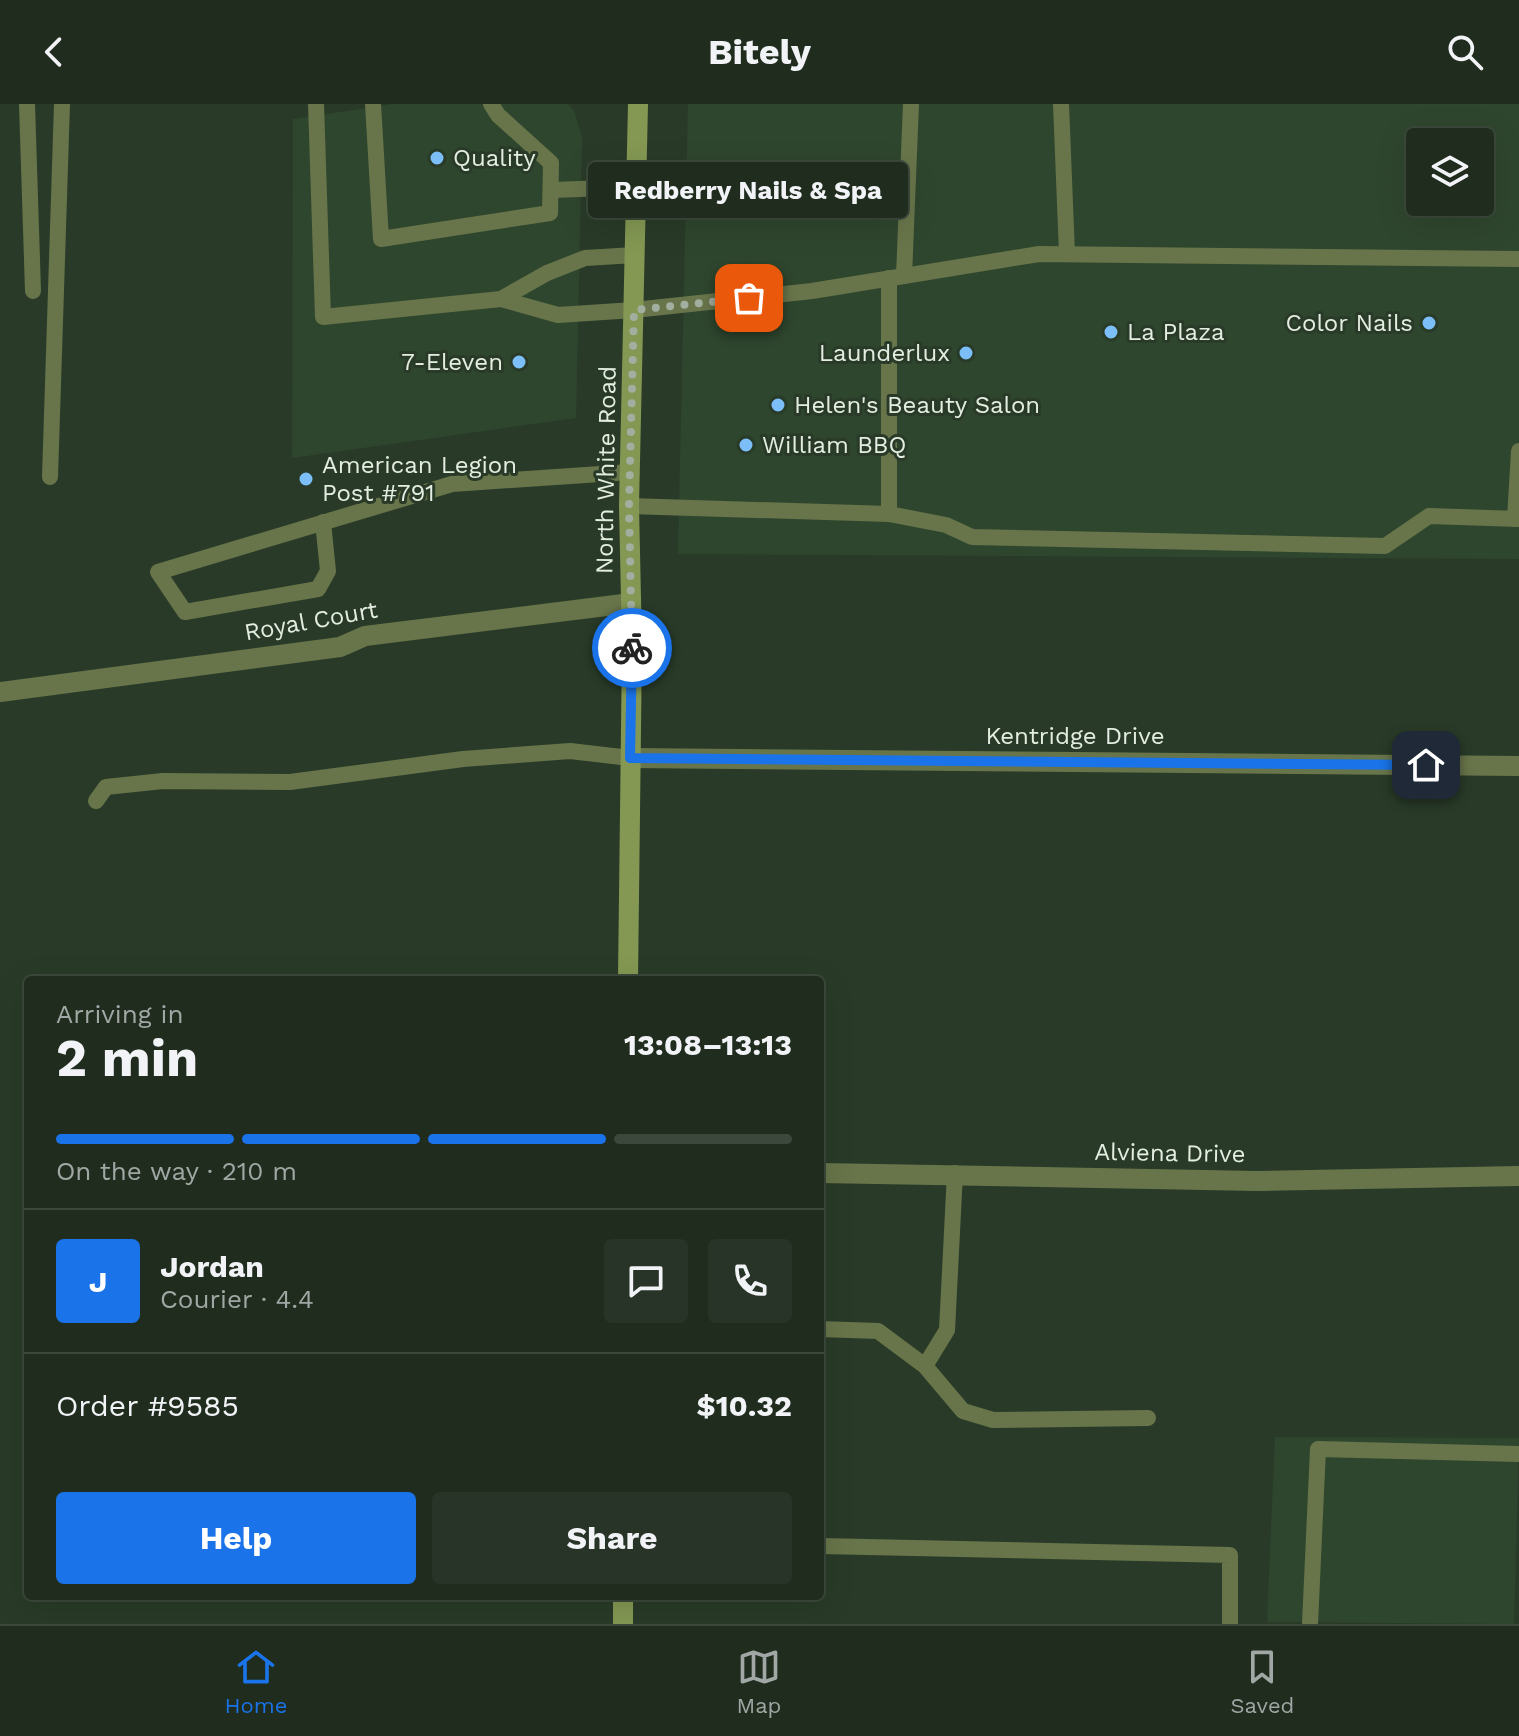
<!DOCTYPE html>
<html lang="en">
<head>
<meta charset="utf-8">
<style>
  :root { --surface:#1f2c1e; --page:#273427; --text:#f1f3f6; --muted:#a1a7a4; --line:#3c483c; --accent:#1a73e8 }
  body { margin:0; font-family:"Work Sans",sans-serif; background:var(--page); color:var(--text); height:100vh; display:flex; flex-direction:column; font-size:30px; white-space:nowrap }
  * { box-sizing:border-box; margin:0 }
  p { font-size:26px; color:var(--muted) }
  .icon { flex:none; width:44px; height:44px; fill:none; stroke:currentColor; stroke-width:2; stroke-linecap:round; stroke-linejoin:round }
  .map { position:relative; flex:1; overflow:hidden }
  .panel { position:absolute; left:24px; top:872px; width:800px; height:624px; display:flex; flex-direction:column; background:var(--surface); border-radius:8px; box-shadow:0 8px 32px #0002,0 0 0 2px var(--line) }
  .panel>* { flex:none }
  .fabs { position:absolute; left:1406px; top:24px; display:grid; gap:16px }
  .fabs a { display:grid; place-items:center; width:88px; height:88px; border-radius:8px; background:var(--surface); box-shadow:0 8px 32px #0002,0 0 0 2px var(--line); font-size:40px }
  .pin { position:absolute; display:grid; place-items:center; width:68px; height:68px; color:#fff; margin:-34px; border-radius:16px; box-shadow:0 4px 12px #0006 }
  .courier { position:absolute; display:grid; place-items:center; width:80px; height:80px; margin:-40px; border:6px solid #1a73e8; border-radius:50%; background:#fff; color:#222; box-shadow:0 2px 10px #0007 }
  .bubble { position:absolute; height:56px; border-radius:8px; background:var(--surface); box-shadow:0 8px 32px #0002,0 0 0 2px var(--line); font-size:26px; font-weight:700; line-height:56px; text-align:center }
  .summary em { font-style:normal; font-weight:700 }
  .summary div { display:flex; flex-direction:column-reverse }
  .summary { display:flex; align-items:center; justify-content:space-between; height:136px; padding:0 32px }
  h1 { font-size:52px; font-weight:700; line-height:60px }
  .bar { display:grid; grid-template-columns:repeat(4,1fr); gap:12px 8px; align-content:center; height:96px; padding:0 32px }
  .bar i { height:10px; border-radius:6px; background:var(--line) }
  .bar .on { background:var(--accent) }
  .bar p { grid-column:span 4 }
  .line { display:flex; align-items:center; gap:20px; padding:0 32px; border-top:2px solid var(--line) }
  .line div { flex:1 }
  .round { display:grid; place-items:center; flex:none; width:84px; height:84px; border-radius:8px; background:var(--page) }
  .action { display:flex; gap:16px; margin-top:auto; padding:16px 32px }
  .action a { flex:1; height:92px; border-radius:8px; background:var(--accent); color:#fff; font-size:32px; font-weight:700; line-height:92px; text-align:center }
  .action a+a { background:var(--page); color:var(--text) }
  header { display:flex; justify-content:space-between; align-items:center; height:104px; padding:0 32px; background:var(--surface); font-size:36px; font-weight:700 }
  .tabs { display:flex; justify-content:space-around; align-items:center; height:112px; border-top:2px solid var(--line); background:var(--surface); font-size:22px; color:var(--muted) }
  .tabs a { display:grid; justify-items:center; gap:4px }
  .tabs .on { color:var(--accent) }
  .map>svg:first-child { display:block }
  .built { fill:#2f462e; fill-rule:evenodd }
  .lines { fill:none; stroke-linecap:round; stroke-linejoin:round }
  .lane { stroke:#68754a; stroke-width:16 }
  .street { stroke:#68754a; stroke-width:20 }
  .secondary { stroke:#849853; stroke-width:20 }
  .done { stroke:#a2afa0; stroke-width:8; stroke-dasharray:0 14.4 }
  .route { stroke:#1a73e8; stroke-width:10 }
  .poi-dot { fill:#7bbef8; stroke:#293b28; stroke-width:3 }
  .labels { text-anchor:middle; stroke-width:6; stroke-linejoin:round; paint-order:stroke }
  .poi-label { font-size:24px; fill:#e3ede1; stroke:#293b28; text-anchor:start }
  .street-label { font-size:24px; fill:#e3ede1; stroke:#293b28 }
</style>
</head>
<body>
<header><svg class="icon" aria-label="back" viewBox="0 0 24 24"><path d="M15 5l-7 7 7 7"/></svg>Bitely<svg class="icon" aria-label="search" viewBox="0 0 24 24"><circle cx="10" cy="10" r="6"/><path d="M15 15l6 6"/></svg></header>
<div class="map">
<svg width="1519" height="1520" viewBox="0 0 1519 1520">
  <rect width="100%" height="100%" fill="#293b28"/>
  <g class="built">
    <path d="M394,0H568L574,7L582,33L576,314L292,354L293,15Z"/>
    <path d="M688,0H1519V455L678,450ZM1420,38H1480V98H1420Z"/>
    <path d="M1275,1333L1519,1334L1514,1520L1267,1518Z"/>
  </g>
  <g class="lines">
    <g class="lane">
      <path d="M27,0L33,187"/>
      <path d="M316,0L323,213L501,195L558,211L634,206L812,187L1039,150L1519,155"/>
      <path d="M373,0L381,135L550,109L551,59L498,11L491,0"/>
      <path d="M1061,0L1067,150"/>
      <path d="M551,86L637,83"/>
      <path d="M904,172L911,0"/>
      <path d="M501,195L547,169L585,154L635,151"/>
      <path d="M50,373L62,0"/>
      <path d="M629,402L889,410L946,421L972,433L1385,442L1429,412L1519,415"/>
      <path d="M889,410V174"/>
      <path d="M1515,415L1519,347"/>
      <path d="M323,418L328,467L318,485L185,508L158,468L452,380L630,368"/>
      <path d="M96,697L106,683L163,677L290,678L463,655L570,647L630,654"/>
      <path d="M820,1225L878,1227L925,1262L963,1307L993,1316L1148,1314"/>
      <path d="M925,1262L947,1226L955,1069"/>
      <path d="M820,1442L1230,1451V1520"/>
      <path d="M1310,1520L1318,1345L1519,1350"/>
    </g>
    <g class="street">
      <path d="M0,588L340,543L365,532L631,499"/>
      <path d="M630,654L1519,662"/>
      <path d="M820,1069L1258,1077L1519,1072"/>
    </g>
    <g class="secondary">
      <path d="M628,876L632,541L629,402L638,0"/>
      <path d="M623,1520V1492"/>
    </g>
  </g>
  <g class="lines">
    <path class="done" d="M632,544L629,402L634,206L749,194"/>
    <path class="route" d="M632,544L630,654L1426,661"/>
  </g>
  <g class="poi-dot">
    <circle cx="437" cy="54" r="8"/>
    <circle cx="1429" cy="219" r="8"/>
    <circle cx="1111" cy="228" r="8"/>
    <circle cx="966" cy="249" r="8"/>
    <circle cx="519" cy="258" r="8"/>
    <circle cx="778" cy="301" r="8"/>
    <circle cx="746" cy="341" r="8"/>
    <circle cx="306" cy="375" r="8"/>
  </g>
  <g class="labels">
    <g class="poi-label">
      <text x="453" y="62">Quality</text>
      <text x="1413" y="227" text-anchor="end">Color Nails</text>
      <text x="1127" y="236">La Plaza</text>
      <text x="950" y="257" text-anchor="end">Launderlux</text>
      <text x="503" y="266" text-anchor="end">7-Eleven</text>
      <text x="794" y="309">Helen's Beauty Salon</text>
      <text x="762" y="349">William BBQ</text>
      <text x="322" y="369">American Legion<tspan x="322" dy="28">Post #791</tspan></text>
    </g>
    <g class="street-label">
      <text transform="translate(606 366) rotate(-89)" y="8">North White Road</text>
      <text transform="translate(311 517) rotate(-10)" y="8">Royal Court</text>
      <text x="1075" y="640">Kentridge Drive</text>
      <text transform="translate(1170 1049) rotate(1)" y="8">Alviena Drive</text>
    </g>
  </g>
</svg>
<div class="fabs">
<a><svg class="icon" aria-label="layers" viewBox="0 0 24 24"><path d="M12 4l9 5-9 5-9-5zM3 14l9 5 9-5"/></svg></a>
</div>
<div class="pin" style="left:749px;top:194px;background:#ea580c"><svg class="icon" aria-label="bag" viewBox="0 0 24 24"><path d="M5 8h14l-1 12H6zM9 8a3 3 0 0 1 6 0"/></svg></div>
<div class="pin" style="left:1426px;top:661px;background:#1f2937"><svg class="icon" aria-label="home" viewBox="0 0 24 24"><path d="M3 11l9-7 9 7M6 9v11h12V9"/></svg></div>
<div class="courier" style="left:632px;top:544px"><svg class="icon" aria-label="bike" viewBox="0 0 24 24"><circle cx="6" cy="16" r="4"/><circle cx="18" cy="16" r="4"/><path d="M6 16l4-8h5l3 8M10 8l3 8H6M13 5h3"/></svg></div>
<div class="bubble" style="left:588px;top:58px;width:320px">Redberry Nails &amp; Spa</div>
<section class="panel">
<div class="summary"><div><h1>2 min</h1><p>Arriving in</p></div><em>13:08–13:13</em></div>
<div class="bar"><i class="on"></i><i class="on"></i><i class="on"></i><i></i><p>On the way · 210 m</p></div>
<div class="line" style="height:144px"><b class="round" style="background:var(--accent);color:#fff">J</b><div><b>Jordan</b><p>Courier · 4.4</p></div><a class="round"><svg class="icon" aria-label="chat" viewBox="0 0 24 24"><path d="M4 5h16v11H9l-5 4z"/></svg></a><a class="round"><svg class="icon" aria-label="phone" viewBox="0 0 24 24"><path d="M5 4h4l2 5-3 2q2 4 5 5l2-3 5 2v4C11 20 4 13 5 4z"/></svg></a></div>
<div class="line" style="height:104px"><div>Order #9585</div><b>$10.32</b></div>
<div class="action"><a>Help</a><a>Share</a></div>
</section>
</div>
<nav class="tabs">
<a class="on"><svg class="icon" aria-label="home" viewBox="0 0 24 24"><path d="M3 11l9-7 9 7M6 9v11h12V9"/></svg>Home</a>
<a><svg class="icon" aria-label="map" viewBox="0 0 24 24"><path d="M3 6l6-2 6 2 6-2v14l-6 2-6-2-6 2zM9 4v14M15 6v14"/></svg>Map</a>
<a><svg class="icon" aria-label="saved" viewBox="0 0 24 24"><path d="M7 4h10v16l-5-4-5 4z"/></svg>Saved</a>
</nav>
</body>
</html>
